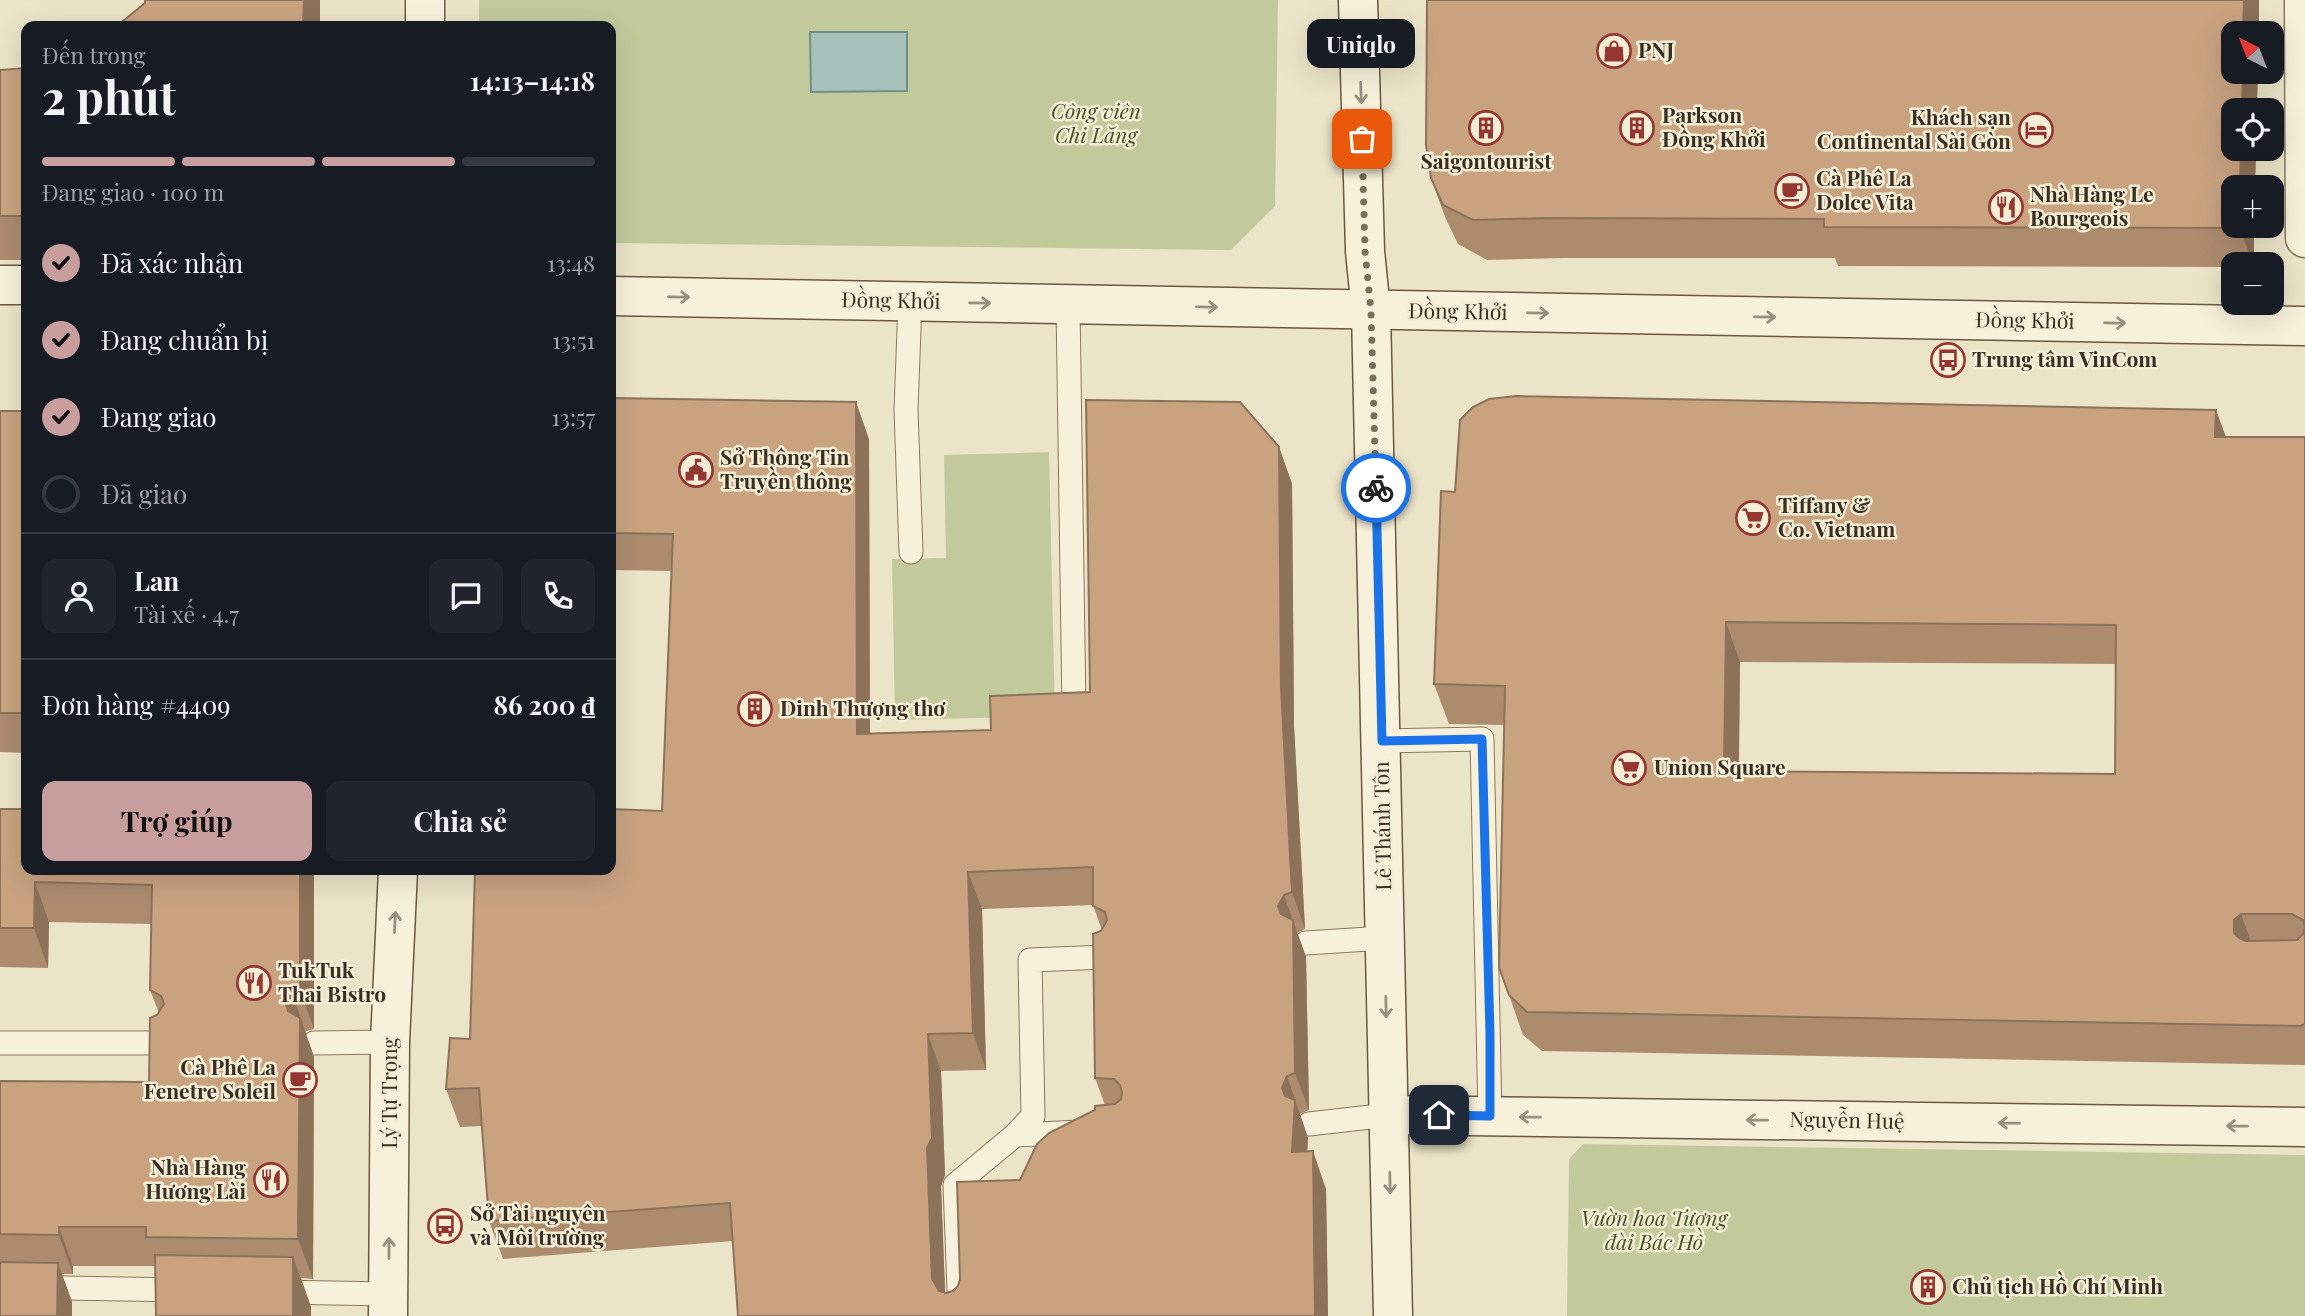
<!DOCTYPE html>
<html lang="vi">
<head>
<meta charset="utf-8">
<style>
  :root { --surface:#171b24; --page:#20242c; --text:#f1f3f6; --muted:#9ea1a6; --line:#363941; --accent:#c79e9d }
  body { margin:0; font-family:"Playfair Display",serif; background:var(--page); color:var(--text); height:100vh; display:flex; flex-direction:column; font-size:26px; white-space:nowrap }
  * { box-sizing:border-box; margin:0 }
  p { font-size:23px; color:var(--muted) }
  .icon { flex:none; width:38px; height:38px; fill:none; stroke:currentColor; stroke-width:2; stroke-linecap:round; stroke-linejoin:round }
  .map { position:relative; flex:1; overflow:hidden }
  .details { position:absolute; left:21px; top:21px; width:595px; height:854px; display:flex; flex-direction:column; background:var(--surface); border-radius:14px; box-shadow:0 7px 28px #0002 }
  .details>* { flex:none }
  .needle { width:46px; rotate:318deg }
  .tools { position:absolute; left:2221px; top:21px; display:grid; gap:14px }
  .tools a { display:grid; place-items:center; width:63px; height:63px; border-radius:14px; background:var(--surface); box-shadow:0 7px 28px #0002; font-size:35px }
  .pin { position:absolute; display:grid; place-items:center; width:60px; height:60px; color:#fff; margin:-30px; border-radius:14px; box-shadow:0 4px 10px #0006 }
  .courier { position:absolute; display:grid; place-items:center; width:70px; height:70px; margin:-35px; border:5px solid #1a73e8; border-radius:50%; background:#fff; color:#222; box-shadow:0 2px 9px #0007 }
  .bubble { position:absolute; height:49px; border-radius:14px; background:var(--surface); box-shadow:0 7px 28px #0002; font-size:23px; font-weight:700; line-height:49px; text-align:center }
  .headline em { font-style:normal; font-weight:700 }
  .headline div { display:flex; flex-direction:column-reverse }
  .headline { display:flex; align-items:center; justify-content:space-between; height:119px; padding:0 21px }
  h1 { font-size:46px; font-weight:700; line-height:52px }
  .bar { display:grid; grid-template-columns:repeat(4,1fr); gap:10px 7px; align-content:center; height:84px; padding:0 21px }
  .bar i { height:9px; border-radius:5px; background:var(--line) }
  .bar .active { background:var(--accent) }
  .bar p { grid-column:span 4 }
  .line { display:flex; align-items:center; gap:18px; padding:0 21px; border-top:2px solid var(--line) }
  .line div { flex:1 }
  .round { display:grid; place-items:center; flex:none; width:74px; height:74px; border-radius:14px; background:var(--page) }
  ol { padding:0 21px; list-style:none }
  li { display:flex; align-items:center; gap:21px; height:77px }
  li p { margin-inline-start:auto }
  li .icon { padding:7px; border-radius:50%; background:var(--accent); color:#111; stroke-width:4 }
  li:last-child { color:var(--muted) }
  li i { width:38px; height:38px; border:4px solid var(--line); border-radius:50% }
  .action { display:flex; gap:14px; margin-top:auto; padding:14px 21px }
  .action a { flex:1; height:80px; border-radius:14px; background:var(--accent); color:#111; font-size:28px; font-weight:700; line-height:80px; text-align:center }
  .action a+a { background:var(--page); color:var(--text) }
  .map>svg:first-child { display:block }
  .green { fill:#c2ca9c }
  .water { fill:#a9c1bb; stroke:#6f8f89; stroke-width:2 }
  .lines { fill:none; stroke-linecap:round; stroke-linejoin:round }
  .lane-casing { stroke:#88775e; stroke-width:25 }
  .street-casing { stroke:#88775e; stroke-width:41 }
  .secondary-casing { stroke:#6a5841; stroke-width:41 }
  .lane { stroke:#f7f1db; stroke-width:23 }
  .street { stroke:#f7f1db; stroke-width:38 }
  .secondary { stroke:#f7f1db; stroke-width:38 }
  .wall { fill:#ad8c6e; fill-rule:evenodd }
  .shaded-wall { fill:#8d725a }
  .building { fill:#c9a380; stroke:#8d725a; stroke-width:2; fill-rule:evenodd }
  .oneway { stroke:#98907e }
  .done { stroke:#786e5b; stroke-width:7; stroke-dasharray:0 12.6 }
  .route { stroke:#1a73e8; stroke-width:9 }
  .labels { text-anchor:middle; stroke-width:5; stroke-linejoin:round; paint-order:stroke }
  .poi-label { font-size:21px; font-weight:bold; fill:#392e21; stroke:#f4eed7; text-anchor:start }
  .park-label { font-size:21px; font-style:italic; fill:#465428; stroke:#f4eed7 }
  .street-label { font-size:21px; fill:#392e21; stroke:#f4eed7 }
</style>
</head>
<body>
<div class="map">
<svg width="2305" height="1316" viewBox="0 0 2305 1316">
  <rect width="100%" height="100%" fill="#ece4c8"/>
  <g class="green">
    <path d="M479,0H1278L1275,206L1231,250L611,243V26H479Z"/>
    <path d="M1049,452L1055,716L895,720L892,559L946,558L944,455Z"/>
    <path d="M1583,1144L2305,1155V1316H1567L1569,1159Z"/>
  </g>
  <path class="water" d="M810,32H907V91L811,92Z"/>
  <g class="lines">
    <g class="lane-casing">
      <g id="lane">
        <path d="M910,302L906,410L911,552"/>
        <path d="M1068,305L1074,710"/>
        <path d="M1382,741L1482,739L1490,1116"/>
        <path d="M1306,943L1384,938"/>
        <path d="M0,1043H164"/>
        <path d="M314,1043L390,1042"/>
        <path d="M1309,1124L1388,1115"/>
        <path d="M1015,1135L1080,1132"/>
        <path d="M0,1287L186,1290"/>
        <path d="M276,1292L389,1294"/>
        <path d="M960,1316L955,1185L1015,1135L1033,1116L1030,960L1107,957"/>
      </g>
    </g>
    <g class="street-casing">
      <path id="street" d="M2304,0L2305,238"/>
    </g>
    <g class="secondary-casing">
      <g id="secondary">
        <path d="M1358,0L1365,251L1371,311L1393,1316"/>
        <path d="M425,26V0"/>
        <path d="M0,285H26"/>
        <path d="M611,296L2305,326"/>
        <path d="M1388,1115L2305,1127"/>
        <path d="M388,1316L390,1042L398,870"/>
      </g>
    </g>
    <use href="#lane" class="lane"/>
    <use href="#street" class="street"/>
    <use href="#secondary" class="secondary"/>
  </g>
  <g class="wall">
    <path d="M2259,0V33H2233V149H2256L2255,187L2233,226H2254V264H2233V267L1838,266L1835,258H1563L1487,260L1458,244L1445,217L1431,178Z"/>
    <path d="M26,68V260H0V70Z"/>
    <path d="M611,398L869,439L870,733L991,730L1090,692L1279,447L1292,484L1294,726L1305,929L1297,933L1306,957L1309,1110L1300,1114L1308,1138L1307,1151L1326,1189L1328,1316H738L733,1241L503,1259L489,1221L482,1126L460,1127L446,1089L470,1039L662,811L671,571L611,570ZM1093,905L1102,930L1095,1078L1105,1105L1020,1180L958,1286L953,1291L945,1292L941,1186L945,1175L941,1071L986,1070L982,909Z"/>
    <path d="M2216,410L2226,437H2305V1065L1542,1051L1523,1035L1509,995L1504,725L1449,724L1434,684ZM1740,662L2116,664L2115,774L1739,771Z"/>
    <path d="M0,411H26V753L0,752Z"/>
    <path d="M0,809L26,870H314V1029L306,1031L305,1033L314,1057L313,1279L301,1278L311,1307V1316H156L155,1266H73V1274H62L72,1302V1316H0V1081L149,1082L157,1015L159,1013L150,990L151,924L49,922L48,968L0,967Z"/>
  </g>
  <g class="shaded-wall">
    <path d="M304,0H320V26H303Z"/>
    <path d="M2244,0H2259V33H2243Z"/>
    <path d="M2243,72H2258L2257,110H2242Z"/>
    <path d="M2241,149H2256L2255,187H2240Z"/>
    <path d="M2239,226H2254V264H2253Z"/>
    <path d="M856,402L869,439L870,771L857,734Z"/>
    <path d="M2216,410L2230,449L2215,437Z"/>
    <path d="M1279,447L1292,484L1294,726L1305,929L1292,892L1281,688Z"/>
    <path d="M1726,622L1740,662L1738,810L1724,771Z"/>
    <path d="M300,870H314V1029L300,990Z"/>
    <path d="M968,872L982,909L986,1070L973,1033Z"/>
    <path d="M35,882L49,922L48,968L34,928Z"/>
    <path d="M1284,895L1306,957L1309,1110L1295,1073L1278,906Z"/>
    <path d="M2241,914L2255,953L2234,933V920Z"/>
    <path d="M292,992L314,1057L313,1279L298,1239L286,1003Z"/>
    <path d="M928,1034L941,1071L945,1175L941,1186L946,1316L932,1279L927,1148Z"/>
    <path d="M1287,1076L1308,1138L1305,1189L1292,1152L1282,1088Z"/>
    <path d="M1313,1151L1326,1189L1328,1316H1315Z"/>
    <path d="M59,1227L73,1266V1274L59,1235Z"/>
    <path d="M293,1257L311,1307V1316H293Z"/>
    <path d="M58,1263L72,1302V1316H57Z"/>
  </g>
  <g class="building">
    <path d="M145,0H304L303,26H117L145,3Z"/>
    <path d="M1427,0H2244L2243,33H2233V72H2243L2242,110H2233V149H2241L2240,187H2233V226H2239V228L1824,227V219L1548,218L1473,220L1443,205L1431,178L1426,145Z"/>
    <path d="M26,68V216H0V70Z"/>
    <path d="M1516,396L2216,410L2215,437H2305V1024L2300,1026L1527,1012L1509,995L1499,967L1505,686L1434,684L1441,491L1455,492L1460,420L1473,407L1489,399ZM1726,622L2116,625L2115,774L1724,771ZM2241,914H2292L2303,920L2305,927L2303,934L2297,940L2246,941L2239,938L2234,933V920Z"/>
    <path d="M611,398L856,402L857,734L991,730L990,696L1090,692L1086,400L1240,402L1279,447L1281,688L1292,892L1284,895L1278,906L1281,914L1293,920L1295,1073L1287,1076L1282,1088L1285,1096L1295,1100L1292,1152L1313,1151L1315,1316H738L730,1203L489,1221L479,1088L446,1089L450,1038L470,1039L475,870H611V809L662,811L673,534L611,533ZM1093,867V906L1105,912L1107,920L1101,931L1093,934L1095,1078L1114,1079L1120,1085L1122,1092L1121,1099L1115,1104L1095,1106V1110L1049,1133L1037,1144L1020,1180L957,1182L960,1279L958,1286L953,1291L946,1293L939,1291L932,1279L927,1148L932,1138L928,1034L973,1033L968,872Z"/>
    <rect x="0" y="411" width="26" height="302"/>
    <path d="M0,809H26V870H300V990L292,992L286,1003L288,1011L300,1018L298,1239L146,1237V1227H59V1235L0,1234V1081L149,1082L150,1018L157,1015L164,1004L161,996L150,990L152,885L35,882L34,928H0Z"/>
    <path d="M155,1255L293,1257V1316H156Z"/>
    <path d="M0,1262L58,1263L57,1316H0Z"/>
  </g>
  <defs><path id="oneway-shaft" d="M-6 0H5M1.5-3L5.5 0L1.5 3" fill="none" stroke-width="1.6" stroke-linecap="round" stroke-linejoin="round" transform="scale(1.75)"/></defs>
  <g class="oneway">
    <use href="#oneway-shaft" transform="translate(1361 93) rotate(88)"/>
    <use href="#oneway-shaft" transform="translate(679 297) rotate(1)"/>
    <use href="#oneway-shaft" transform="translate(980 303) rotate(1)"/>
    <use href="#oneway-shaft" transform="translate(1207 307) rotate(1)"/>
    <use href="#oneway-shaft" transform="translate(1538 313) rotate(1)"/>
    <use href="#oneway-shaft" transform="translate(1765 317) rotate(1)"/>
    <use href="#oneway-shaft" transform="translate(2115 323) rotate(1)"/>
    <use href="#oneway-shaft" transform="translate(395 922) rotate(-87)"/>
    <use href="#oneway-shaft" transform="translate(1386 1007) rotate(89)"/>
    <use href="#oneway-shaft" transform="translate(1530 1117) rotate(-179)"/>
    <use href="#oneway-shaft" transform="translate(1757 1120) rotate(-179)"/>
    <use href="#oneway-shaft" transform="translate(2009 1123) rotate(-179)"/>
    <use href="#oneway-shaft" transform="translate(2237 1126) rotate(-179)"/>
    <use href="#oneway-shaft" transform="translate(1390 1183) rotate(89)"/>
    <use href="#oneway-shaft" transform="translate(389 1248) rotate(-90)"/>
  </g>
  <g class="lines">
    <path class="done" d="M1362,139L1365,251L1371,311L1376,488"/>
    <path class="route" d="M1376,488L1382,741L1482,739L1490,1034V1116L1439,1115"/>
  </g>
  <defs>
    <g id="shop-ring" transform="scale(1.75)"><circle r="9.5" fill="#f4eed7" stroke="#943631" stroke-width="1.5"/><path d="M-5-2.5h2.3a2.7 3.5 0 0 1 5.4 0H5L5.5 6h-11ZM-1.5-2.5h3a1.5 2.3 0 0 0-3 0Z" fill="#943631"/></g>
    <g id="building-ring" transform="scale(1.75)"><circle r="9.5" fill="#f4eed7" stroke="#943631" stroke-width="1.5"/><path d="M-4-6H4V6H1V3H-1V6H-4ZM-2.5-4.3h1.7v1.8h-1.7ZM.8-4.3h1.7v1.8H.8ZM-2.5-1h1.7V.8h-1.7ZM.8-1h1.7V.8H.8Z" fill="#943631"/></g>
    <g id="hotel-ring" transform="scale(1.75)"><circle r="9.5" fill="#f4eed7" stroke="#943631" stroke-width="1.5"/><path d="M-6-4.5h1.5V1H6V5H4.5V3h-9V5H-6ZM-4 0a1.8 1.8 0 1 1 3.6 0ZM.5 0V-2.5h3Q6-2.5 6 0Z" fill="#943631"/></g>
    <g id="cafe-ring" transform="scale(1.75)"><circle r="9.5" fill="#f4eed7" stroke="#943631" stroke-width="1.5"/><path d="M-5.5-4.5H6V0H3Q3 3.5 0 3.5H-2.5Q-5.5 3.5-5.5 0ZM3-3.2v2h1.7v-2ZM-6 4.5H4V6H-6Z" fill="#943631"/></g>
    <g id="restaurant-ring" transform="scale(1.75)"><circle r="9.5" fill="#f4eed7" stroke="#943631" stroke-width="1.5"/><path d="M-5-6h1v4h1v-4h1v4h1v-4h1v5L-1.5 .5V6h-2V.5L-5-1ZM5-6V6H3V1.5H1.5Q1.5-4 5-6Z" fill="#943631"/></g>
    <g id="bus-ring" transform="scale(1.75)"><circle r="9.5" fill="#f4eed7" stroke="#943631" stroke-width="1.5"/><path d="M-5-6H5V4H4V6H2V4H-2V6H-4V4H-5ZM-3.5-4V0h7V-4ZM-3.5 1.2v1.5H-2V1.2ZM2 1.2v1.5H3.5V1.2Z" fill="#943631"/></g>
    <g id="civic-ring" transform="scale(1.75)"><circle r="9.5" fill="#f4eed7" stroke="#943631" stroke-width="1.5"/><path d="M-.6-6.5H3V-4.5H.6V-3L4-1V1h2V6H-6V1h2V-1L-.6-3ZM-1.2 2.5V6h2.4V2.5Z" fill="#943631"/></g>
    <g id="supermarket-ring" transform="scale(1.75)"><circle r="9.5" fill="#f4eed7" stroke="#943631" stroke-width="1.5"/><path d="M-6-5.5h2.5l.6 2H6L4.5 2H-2.5L-4.4-4H-6ZM-1.5 3.2a1.3 1.3 0 1 0 .1 0ZM3 3.2a1.3 1.3 0 1 0 .1 0Z" fill="#943631"/></g>
  </defs>
  <g fill-rule="evenodd">
    <use href="#shop-ring" x="1614" y="51"/>
    <use href="#building-ring" x="1486" y="128"/>
    <use href="#building-ring" x="1637" y="128"/>
    <use href="#hotel-ring" x="2036" y="130"/>
    <use href="#cafe-ring" x="1792" y="191"/>
    <use href="#restaurant-ring" x="2006" y="207"/>
    <use href="#bus-ring" x="1948" y="360"/>
    <use href="#civic-ring" x="696" y="470"/>
    <use href="#supermarket-ring" x="1753" y="518"/>
    <use href="#building-ring" x="755" y="709"/>
    <use href="#supermarket-ring" x="1629" y="768"/>
    <use href="#restaurant-ring" x="254" y="983"/>
    <use href="#cafe-ring" x="300" y="1080"/>
    <use href="#restaurant-ring" x="271" y="1180"/>
    <use href="#bus-ring" x="445" y="1226"/>
    <use href="#building-ring" x="1928" y="1287"/>
  </g>
  <g class="labels">
    <g class="poi-label">
      <text x="1638" y="58">PNJ</text>
      <text x="1662" y="123">Parkson<tspan x="1662" dy="24">Đồng Khởi</tspan></text>
      <text x="2011" y="125" text-anchor="end">Khách sạn<tspan x="2011" dy="24">Continental Sài Gòn</tspan></text>
      <text x="1486" y="169" text-anchor="middle">Saigontourist</text>
      <text x="1816" y="186">Cà Phê La<tspan x="1816" dy="24">Dolce Vita</tspan></text>
      <text x="2030" y="202">Nhà Hàng Le<tspan x="2030" dy="24">Bourgeois</tspan></text>
      <text x="1972" y="367">Trung tâm VinCom</text>
      <text x="720" y="465">Sở Thông Tin<tspan x="720" dy="24">Truyền thông</tspan></text>
      <text x="1778" y="513">Tiffany &amp;<tspan x="1778" dy="24">Co. Vietnam</tspan></text>
      <text x="780" y="716">Dinh Thượng thơ</text>
      <text x="1654" y="775">Union Square</text>
      <text x="278" y="978">TukTuk<tspan x="278" dy="24">Thai Bistro</tspan></text>
      <text x="276" y="1075" text-anchor="end">Cà Phê La<tspan x="276" dy="24">Fenetre Soleil</tspan></text>
      <text x="246" y="1175" text-anchor="end">Nhà Hàng<tspan x="246" dy="24">Hương Lài</tspan></text>
      <text x="470" y="1221">Sở Tài nguyên<tspan x="470" dy="24">và Môi trường</tspan></text>
      <text x="1952" y="1294">Chủ tịch Hồ Chí Minh</text>
    </g>
    <g class="park-label">
      <text x="1096" y="119">Công viên<tspan x="1096" dy="24">Chi Lăng</tspan></text>
      <text x="1654" y="1226">Vườn hoa Tượng<tspan x="1654" dy="24">đài Bác Hồ</tspan></text>
    </g>
    <g class="street-label">
      <text transform="translate(891 301) rotate(1)" y="7">Ðồng Khởi</text>
      <text transform="translate(1458 312) rotate(1)" y="7">Ðồng Khởi</text>
      <text transform="translate(2025 321) rotate(1)" y="7">Ðồng Khởi</text>
      <text transform="translate(1383 826) rotate(-91)" y="7">Lê Thánh Tôn</text>
      <text transform="translate(390 1093) rotate(-90)" y="7">Lý Tự Trọng</text>
      <text transform="translate(1847 1121) rotate(1)" y="7">Nguyễn Huệ</text>
    </g>
  </g>
</svg>
<div class="tools">
<a><svg class="needle" viewBox="-14 -14 28 28"><path d="M0-13l5 13h-10z" fill="#e53935"/><path d="M0 13l5-13h-10z" fill="#9ea1a6"/></svg></a>
<a><svg class="icon" aria-label="locate" viewBox="0 0 24 24"><circle cx="12" cy="12" r="6"/><path d="M12 2v4M12 18v4M2 12h4M18 12h4"/></svg></a>
<a>+</a>
<a>−</a>
</div>
<div class="pin" style="left:1362px;top:139px;background:#ea580c"><svg class="icon" aria-label="bag" viewBox="0 0 24 24"><path d="M5 8h14l-1 12H6zM9 8a3 3 0 0 1 6 0"/></svg></div>
<div class="pin" style="left:1439px;top:1115px;background:#1f2937"><svg class="icon" aria-label="home" viewBox="0 0 24 24"><path d="M3 11l9-7 9 7M6 9v11h12V9"/></svg></div>
<div class="courier" style="left:1376px;top:488px"><svg class="icon" aria-label="bike" viewBox="0 0 24 24"><circle cx="6" cy="16" r="4"/><circle cx="18" cy="16" r="4"/><path d="M6 16l4-8h5l3 8M10 8l3 8H6M13 5h3"/></svg></div>
<div class="bubble" style="left:1307px;top:19px;width:108px">Uniqlo</div>
<section class="details">
<div class="headline"><div><h1>2 phút</h1><p>Đến trong</p></div><em>14:13–14:18</em></div>
<div class="bar"><i class="active"></i><i class="active"></i><i class="active"></i><i></i><p>Đang giao · 100 m</p></div>
<ol>
<li><svg class="icon" aria-label="check" viewBox="0 0 24 24"><path d="M5 12l5 5 9-10"/></svg>Đã xác nhận<p>13:48</p></li>
<li><svg class="icon" aria-label="check" viewBox="0 0 24 24"><path d="M5 12l5 5 9-10"/></svg>Đang chuẩn bị<p>13:51</p></li>
<li><svg class="icon" aria-label="check" viewBox="0 0 24 24"><path d="M5 12l5 5 9-10"/></svg>Đang giao<p>13:57</p></li>
<li><i></i>Đã giao</li>
</ol>
<div class="line" style="height:126px"><a class="round"><svg class="icon" aria-label="person" viewBox="0 0 24 24"><circle cx="12" cy="8" r="4"/><path d="M4 21q1-7 8-7t8 7"/></svg></a><div><b>Lan</b><p>Tài xế · 4.7</p></div><a class="round"><svg class="icon" aria-label="chat" viewBox="0 0 24 24"><path d="M4 5h16v11H9l-5 4z"/></svg></a><a class="round"><svg class="icon" aria-label="phone" viewBox="0 0 24 24"><path d="M5 4h4l2 5-3 2q2 4 5 5l2-3 5 2v4C11 20 4 13 5 4z"/></svg></a></div>
<div class="line" style="height:91px"><div>Đơn hàng #4409</div><b>86 200 ₫</b></div>
<div class="action"><a>Trợ giúp</a><a>Chia sẻ</a></div>
</section>
</div>
</body>
</html>
